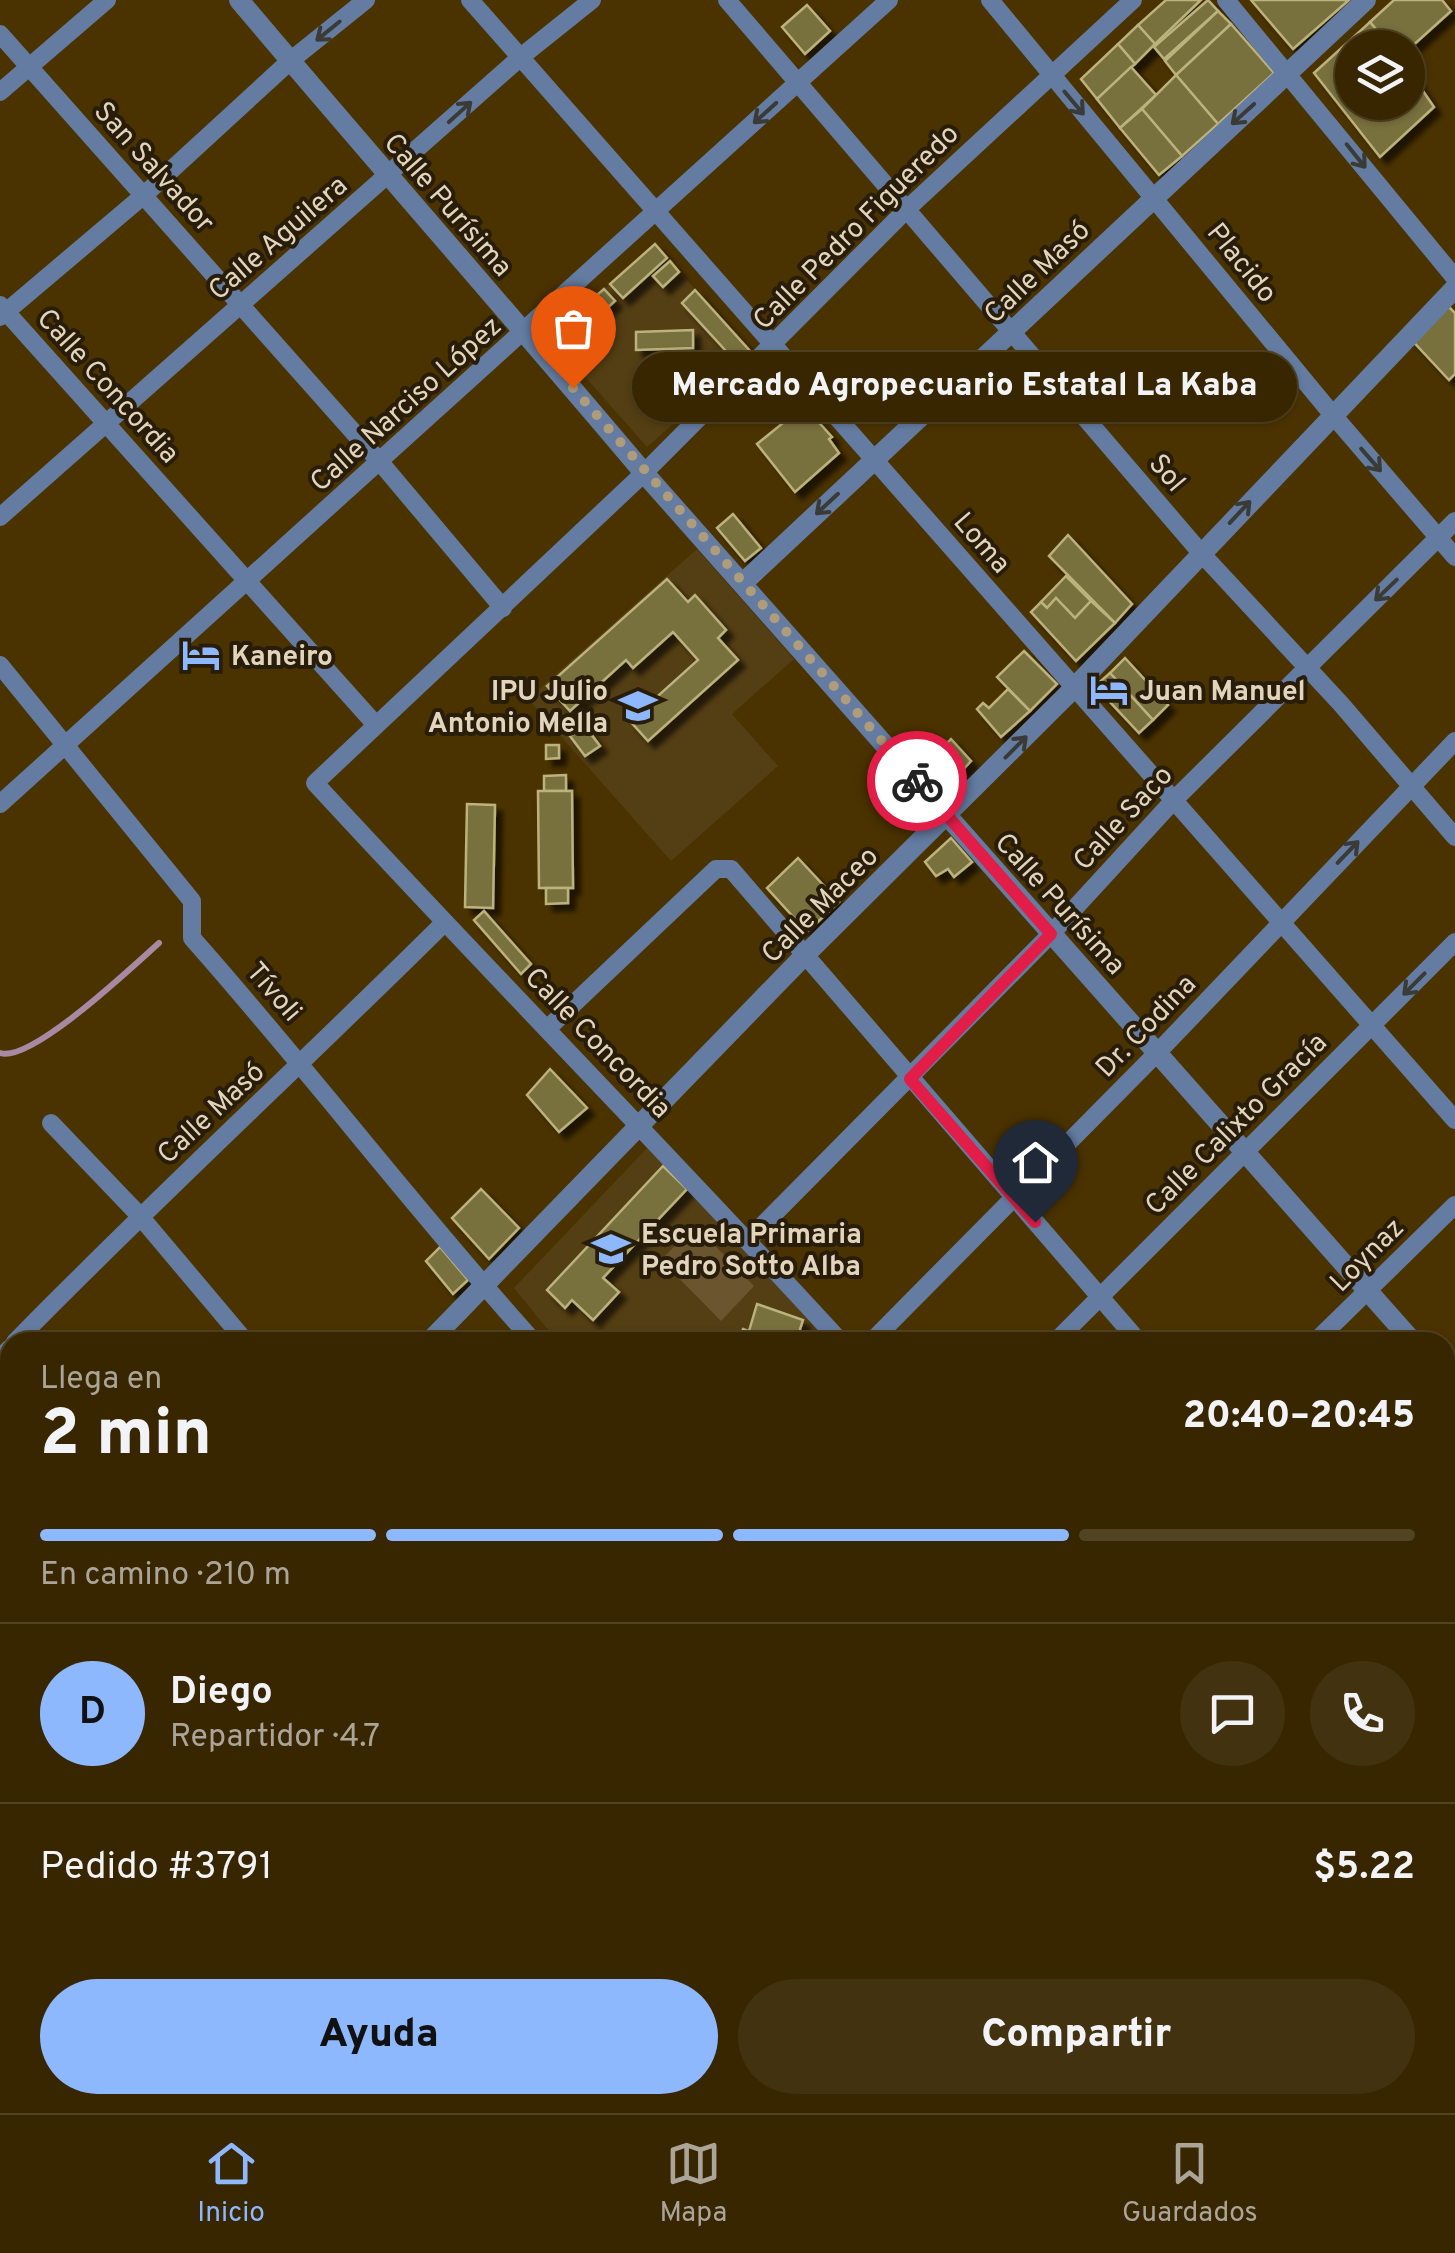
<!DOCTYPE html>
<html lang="es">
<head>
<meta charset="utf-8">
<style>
  :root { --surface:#382600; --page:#43320f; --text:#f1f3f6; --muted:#aba599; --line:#524322; --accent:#8eb8fd }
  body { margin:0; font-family:Overpass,sans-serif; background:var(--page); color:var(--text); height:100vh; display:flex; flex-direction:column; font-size:38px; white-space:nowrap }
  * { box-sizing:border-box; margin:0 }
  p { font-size:32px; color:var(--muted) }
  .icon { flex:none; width:55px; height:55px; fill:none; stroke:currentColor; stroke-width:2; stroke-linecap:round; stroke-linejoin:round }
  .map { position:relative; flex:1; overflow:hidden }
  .panel { position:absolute; left:0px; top:1332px; width:1455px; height:782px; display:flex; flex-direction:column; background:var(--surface); border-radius:30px 30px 0 0; box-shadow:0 2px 8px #0004,0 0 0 2px var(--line) }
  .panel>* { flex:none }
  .fabs { position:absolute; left:1335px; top:30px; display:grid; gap:20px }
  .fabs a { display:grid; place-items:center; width:90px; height:90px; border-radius:50%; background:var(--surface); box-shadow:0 2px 8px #0004,0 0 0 2px var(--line); font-size:50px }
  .pin { position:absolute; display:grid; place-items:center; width:85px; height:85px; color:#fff; margin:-102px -42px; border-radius:50% 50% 50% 0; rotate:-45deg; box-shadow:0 0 10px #0007 }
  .pin .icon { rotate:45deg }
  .courier { position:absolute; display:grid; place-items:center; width:100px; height:100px; margin:-50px; border:8px solid #e11d48; border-radius:50%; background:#fff; color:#222; box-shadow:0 2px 12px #0007 }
  .bubble { position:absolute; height:70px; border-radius:35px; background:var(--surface); box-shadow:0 2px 8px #0004,0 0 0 2px var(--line); font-size:32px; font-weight:800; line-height:70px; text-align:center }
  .summary em { font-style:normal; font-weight:800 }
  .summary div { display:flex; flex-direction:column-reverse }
  .summary { display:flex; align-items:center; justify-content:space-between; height:170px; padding:0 40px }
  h1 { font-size:65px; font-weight:800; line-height:75px }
  .bar { display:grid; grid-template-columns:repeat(4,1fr); gap:15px 10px; align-content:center; height:120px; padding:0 40px }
  .bar i { height:12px; border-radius:8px; background:var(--line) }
  .bar .selected { background:var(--accent) }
  .bar p { grid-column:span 4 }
  .line { display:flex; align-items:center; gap:25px; padding:0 40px; border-top:2px solid var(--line) }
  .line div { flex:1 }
  .round { display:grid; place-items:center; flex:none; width:105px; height:105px; border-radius:52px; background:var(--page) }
  .action { display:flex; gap:20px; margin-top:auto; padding:20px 40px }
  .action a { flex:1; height:115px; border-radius:60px; background:var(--accent); color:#111; font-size:40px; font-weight:800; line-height:115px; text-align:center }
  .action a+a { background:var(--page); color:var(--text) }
  .tab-bar { display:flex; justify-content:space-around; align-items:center; height:140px; border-top:2px solid var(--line); background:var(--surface); font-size:28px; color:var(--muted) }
  .tab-bar a { display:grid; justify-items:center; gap:5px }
  .tab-bar .selected { color:var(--accent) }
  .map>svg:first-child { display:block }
  .built { fill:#543e13 }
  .green { fill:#6b552f }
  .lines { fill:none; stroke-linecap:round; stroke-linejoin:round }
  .stream { stroke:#a889a3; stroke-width:6 }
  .building { fill:#786f3c; stroke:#bbb27d; stroke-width:2.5; filter:url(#shadow) }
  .minor { stroke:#647ca1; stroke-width:18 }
  .tertiary { stroke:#647ca1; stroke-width:20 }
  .oneway { stroke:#3a3a37 }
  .done { stroke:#ae9c7a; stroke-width:10; stroke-dasharray:0 18 }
  .route { stroke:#e11d48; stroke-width:12 }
  .labels { text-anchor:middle; stroke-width:8; stroke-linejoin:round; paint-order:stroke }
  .street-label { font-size:28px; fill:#e3d4bc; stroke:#281d0a }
  .poi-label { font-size:28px; font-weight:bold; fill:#e3d4bc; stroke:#281d0a; text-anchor:start }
</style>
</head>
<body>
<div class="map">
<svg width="1455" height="2113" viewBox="0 0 1455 2113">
  <defs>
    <filter id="shadow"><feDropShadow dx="7" dy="7" stdDeviation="2.5" flood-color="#0009"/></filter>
  </defs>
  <rect width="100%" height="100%" fill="#4b3300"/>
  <g class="built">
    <path d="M655,244L752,354L647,447L550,337Z"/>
    <path d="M697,549L794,659L732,714L778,766L671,861L528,699Z"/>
    <path d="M649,1146L831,1342H558L514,1288Z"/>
  </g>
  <path class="green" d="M695,1225L754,1286L721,1321L661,1260Z"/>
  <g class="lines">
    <path class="stream" d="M0,1053C31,1063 132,967 159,943"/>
  </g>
  <g class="building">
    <path d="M1166,0H1201L1155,44L1138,25Z"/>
    <path d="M1208,0L1218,11L1164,59L1154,47Z"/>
    <path d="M1251,0H1349L1293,49Z"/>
    <path d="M1394,0H1442L1451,11L1408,50L1391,48L1370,22Z"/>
    <path d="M807,5L830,31L805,54L782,27Z"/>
    <path d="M1218,11L1231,24L1176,75L1165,61Z"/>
    <path d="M1370,22L1391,48H1352V102H1408V69L1434,107L1380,157L1314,73Z"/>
    <path d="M1231,24L1274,73L1218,124L1176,75Z"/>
    <path d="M1138,25L1155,44L1135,64L1118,44Z"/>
    <path d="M1118,44L1135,64L1097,99L1081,79Z"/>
    <path d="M1131,67L1156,95L1120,128L1097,99Z"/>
    <path d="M1176,75L1218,124L1182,156L1142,109Z"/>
    <path d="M1142,109L1182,156L1159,175L1120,128Z"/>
    <path d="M655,244L667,258L623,298L610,284Z"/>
    <path d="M670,261L679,272L663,287L653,276Z"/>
    <path d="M604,289L615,301L592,322L581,309Z"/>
    <path d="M695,290L750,351L737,363L682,303Z"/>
    <path d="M1444,302L1455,313V374L1449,380L1408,336Z"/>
    <path d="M693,330V348L636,350V332Z"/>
    <path d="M804,406L832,437L829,439L839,453L795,492L757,444Z"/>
    <path d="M733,514L761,548L745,561L717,528Z"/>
    <path d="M1068,535L1132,604L1115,623L1049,556Z"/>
    <path d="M1066,576L1091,601L1075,618L1056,598L1047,608L1041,602Z"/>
    <path d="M667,579L688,602L695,595L726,630L718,638L738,660L648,741L630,721L698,660L673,632L633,668L626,660L570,711L547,686Z"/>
    <path d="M1056,598L1075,618L1091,601L1115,623L1076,661L1031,612L1041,602L1047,608Z"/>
    <path d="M1024,651L1057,684L1030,711L997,677Z"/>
    <path d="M1125,658L1168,705L1153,720L1110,673Z"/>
    <path d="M1110,673L1153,720L1139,733L1095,686Z"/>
    <path d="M1008,689L1030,711L1001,737L977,709L983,703L989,708Z"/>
    <path d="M585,726L600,746L585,756L570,736Z"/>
    <path d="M951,739L971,761L947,787L925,765Z"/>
    <path d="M546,745H559V758L546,759Z"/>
    <path d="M566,775V791H544V776Z"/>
    <path d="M538,791H572L573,888H539Z"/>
    <path d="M467,804L495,805L493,908L465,907Z"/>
    <path d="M951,838L972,862L954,877L948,869L936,876L925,862Z"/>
    <path d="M798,858L839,902L807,932L767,888Z"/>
    <path d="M546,888H568V903L546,904Z"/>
    <path d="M484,911L531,964L521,974L474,920Z"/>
    <path d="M550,1069L587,1108L559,1132L527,1095Z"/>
    <path d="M663,1166L687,1189L603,1278L619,1292L593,1320L572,1300L565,1308L547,1290Z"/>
    <path d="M481,1189L519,1228L489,1259L452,1218Z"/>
    <path d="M440,1247L468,1280L453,1294L426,1261Z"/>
    <path d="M757,1304L803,1320L796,1342H772L749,1331Z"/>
    <path d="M743,1329L773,1341L772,1342H737Z"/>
  </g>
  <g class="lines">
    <g class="minor">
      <path d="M470,0L1455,1120"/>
      <path d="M727,0L1201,553L1341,704L1455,837"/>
      <path d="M990,0L1332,414L1455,557"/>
      <path d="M1226,0L1455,278"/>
      <path d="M0,34L380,462L503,608"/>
      <path d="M0,92L107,0"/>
      <path d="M0,305L376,725"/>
      <path d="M0,317L144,195L290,61L366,0"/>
      <path d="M0,517L522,56L592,0"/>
      <path d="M0,665L192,901V938C309,1070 416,1211 534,1342"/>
      <path d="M0,804L889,0"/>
      <path d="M547,1029L716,869H731L1139,1342"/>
      <path d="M51,1123L139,1215L246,1342"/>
      <path d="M748,1240L1051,934L1174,800L1455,521"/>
      <path d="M15,1342C155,1199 302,1064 444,923"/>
      <path d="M841,1342C668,1153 488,971 315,783L644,473L907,209L1133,0"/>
      <path d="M871,1342L1158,1052L1455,741"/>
      <path d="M1055,1342L1455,942"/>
      <path d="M1315,1342L1455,1205"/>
      <path d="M0,1358L10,1348"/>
      <path d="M0,1403L10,1415"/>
      <path d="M1445,1669L1455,1680"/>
      <path d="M1445,1892L1455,1882"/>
      <path d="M0,2000L10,1991"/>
      <path d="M1445,2016L1455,2028"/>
      <path d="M1445,2071L1455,2061"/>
      <path d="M604,2105L611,2113"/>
      <path d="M907,2105L914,2113"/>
      <path d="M0,2106L7,2113"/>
      <path d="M114,2113L122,2105"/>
      <path d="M298,2113L306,2105"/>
      <path d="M557,2113L565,2105"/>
      <path d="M1008,2113L1016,2105"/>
      <path d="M1221,2113L1228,2105"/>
      <path d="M1401,2113L1409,2105"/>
    </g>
    <g class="tertiary">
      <path d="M239,0C373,159 510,314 644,473L1413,1342"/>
      <path d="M744,582L1366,0"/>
      <path d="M429,1342L805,955L1074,688L1455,288"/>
      <path d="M1445,1378L1455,1389"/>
      <path d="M1445,1441L1455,1431"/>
      <path d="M0,1778L10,1768"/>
      <path d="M789,2113L797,2105"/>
    </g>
  </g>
  <defs><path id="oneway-shaft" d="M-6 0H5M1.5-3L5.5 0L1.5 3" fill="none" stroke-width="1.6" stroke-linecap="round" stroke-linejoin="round" transform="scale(2.5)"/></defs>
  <g class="oneway">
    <use href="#oneway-shaft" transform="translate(328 31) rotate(141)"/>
    <use href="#oneway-shaft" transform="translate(1074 103) rotate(50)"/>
    <use href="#oneway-shaft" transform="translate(460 112) rotate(-42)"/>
    <use href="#oneway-shaft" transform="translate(765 113) rotate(138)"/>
    <use href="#oneway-shaft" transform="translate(1243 114) rotate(138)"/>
    <use href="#oneway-shaft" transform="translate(1356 156) rotate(51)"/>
    <use href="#oneway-shaft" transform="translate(1371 460) rotate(49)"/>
    <use href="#oneway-shaft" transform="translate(827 504) rotate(137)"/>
    <use href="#oneway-shaft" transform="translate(1240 512) rotate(-47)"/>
    <use href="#oneway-shaft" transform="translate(1386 590) rotate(136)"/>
    <use href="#oneway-shaft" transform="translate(1016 747) rotate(-45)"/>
    <use href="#oneway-shaft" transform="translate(1348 852) rotate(-46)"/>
    <use href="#oneway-shaft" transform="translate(1414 984) rotate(135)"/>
  </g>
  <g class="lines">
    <path class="done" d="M573,388L917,781"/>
    <path class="route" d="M917,781L1051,934L910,1079L1035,1222"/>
  </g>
  <defs>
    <g id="hotel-bare" transform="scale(3)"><path d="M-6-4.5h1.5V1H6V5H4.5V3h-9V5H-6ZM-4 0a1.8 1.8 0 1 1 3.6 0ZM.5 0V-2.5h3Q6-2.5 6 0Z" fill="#8eb8fd" stroke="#281d0a" stroke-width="2.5" paint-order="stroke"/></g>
    <g id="school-bare" transform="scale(3)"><path d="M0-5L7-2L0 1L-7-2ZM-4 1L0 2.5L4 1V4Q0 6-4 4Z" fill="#8eb8fd" stroke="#281d0a" stroke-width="2.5" paint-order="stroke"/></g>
  </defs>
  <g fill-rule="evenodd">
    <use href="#hotel-bare" x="201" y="655"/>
    <use href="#hotel-bare" x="1109" y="690"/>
    <use href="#school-bare" x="638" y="706"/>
    <use href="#school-bare" x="611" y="1249"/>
  </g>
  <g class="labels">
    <g class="street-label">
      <text transform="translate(155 166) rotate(48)" y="10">San Salvador</text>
      <text transform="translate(449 204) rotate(49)" y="10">Calle Purísima</text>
      <text transform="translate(855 226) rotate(-45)" y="10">Calle Pedro Figueredo</text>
      <text transform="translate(277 237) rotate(-41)" y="10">Calle Aguilera</text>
      <text transform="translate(1243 262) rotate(51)" y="10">Placido</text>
      <text transform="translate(1036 271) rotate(-44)" y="10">Calle Masó</text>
      <text transform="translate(109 385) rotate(48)" y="10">Calle Concordia</text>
      <text transform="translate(405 403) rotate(-42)" y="10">Calle Narciso López</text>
      <text transform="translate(1168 472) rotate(50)" y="10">Sol</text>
      <text transform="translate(983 542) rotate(49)" y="10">Loma</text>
      <text transform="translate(1122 817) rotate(-47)" y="10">Calle Saco</text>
      <text transform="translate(1061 903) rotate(48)" y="10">Calle Purísima</text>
      <text transform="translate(819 904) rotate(-45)" y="10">Calle Maceo</text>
      <text transform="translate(275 991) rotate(49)" y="10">Tívoli</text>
      <text transform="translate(1145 1025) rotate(-46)" y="10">Dr. Codina</text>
      <text transform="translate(599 1042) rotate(46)" y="10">Calle Concordia</text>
      <text transform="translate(210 1112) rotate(-43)" y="10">Calle Masó</text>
      <text transform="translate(1235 1123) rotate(-45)" y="10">Calle Calixto Gracía</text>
      <text transform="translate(1366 1254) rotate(-45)" y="10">Loynaz</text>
    </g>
    <g class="poi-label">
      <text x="231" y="665">Kaneiro</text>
      <text x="608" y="700" text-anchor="end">IPU Julio<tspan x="608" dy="32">Antonio Mella</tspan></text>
      <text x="1139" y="700">Juan Manuel</text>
      <text x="641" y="1243">Escuela Primaria<tspan x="641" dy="32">Pedro Sotto Alba</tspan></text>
    </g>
  </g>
</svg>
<div class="fabs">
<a><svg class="icon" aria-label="layers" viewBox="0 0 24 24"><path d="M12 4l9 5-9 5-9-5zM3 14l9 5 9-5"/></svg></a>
</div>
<div class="pin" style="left:573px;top:388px;background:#ea580c"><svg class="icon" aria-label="bag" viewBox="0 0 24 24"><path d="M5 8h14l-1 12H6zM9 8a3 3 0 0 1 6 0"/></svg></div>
<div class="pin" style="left:1035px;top:1222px;background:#1f2937"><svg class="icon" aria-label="home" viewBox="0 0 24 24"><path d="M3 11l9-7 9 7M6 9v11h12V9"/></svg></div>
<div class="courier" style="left:917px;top:781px"><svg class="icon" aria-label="bike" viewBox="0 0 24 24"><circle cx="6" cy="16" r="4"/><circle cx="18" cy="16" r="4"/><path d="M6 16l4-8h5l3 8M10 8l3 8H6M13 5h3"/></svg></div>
<div class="bubble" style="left:632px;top:352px;width:665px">Mercado Agropecuario Estatal La Kaba</div>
<section class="panel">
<div class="summary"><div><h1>2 min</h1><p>Llega en</p></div><em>20:40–20:45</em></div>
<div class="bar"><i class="selected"></i><i class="selected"></i><i class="selected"></i><i></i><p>En camino · 210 m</p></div>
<div class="line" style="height:180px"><b class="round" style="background:var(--accent);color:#111">D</b><div><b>Diego</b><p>Repartidor · 4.7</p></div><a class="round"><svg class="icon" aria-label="chat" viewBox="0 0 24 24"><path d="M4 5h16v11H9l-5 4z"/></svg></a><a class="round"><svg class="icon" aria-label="phone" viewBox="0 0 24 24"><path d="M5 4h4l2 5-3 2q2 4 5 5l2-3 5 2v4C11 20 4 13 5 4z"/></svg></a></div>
<div class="line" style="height:130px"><div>Pedido #3791</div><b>$5.22</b></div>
<div class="action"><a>Ayuda</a><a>Compartir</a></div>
</section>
</div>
<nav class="tab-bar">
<a class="selected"><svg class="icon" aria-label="home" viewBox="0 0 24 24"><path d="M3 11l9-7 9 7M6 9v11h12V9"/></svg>Inicio</a>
<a><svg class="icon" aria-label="map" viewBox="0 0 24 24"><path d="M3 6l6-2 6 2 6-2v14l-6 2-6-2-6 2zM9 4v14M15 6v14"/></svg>Mapa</a>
<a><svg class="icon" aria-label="saved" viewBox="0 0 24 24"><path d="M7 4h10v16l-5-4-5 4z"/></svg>Guardados</a>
</nav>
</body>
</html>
